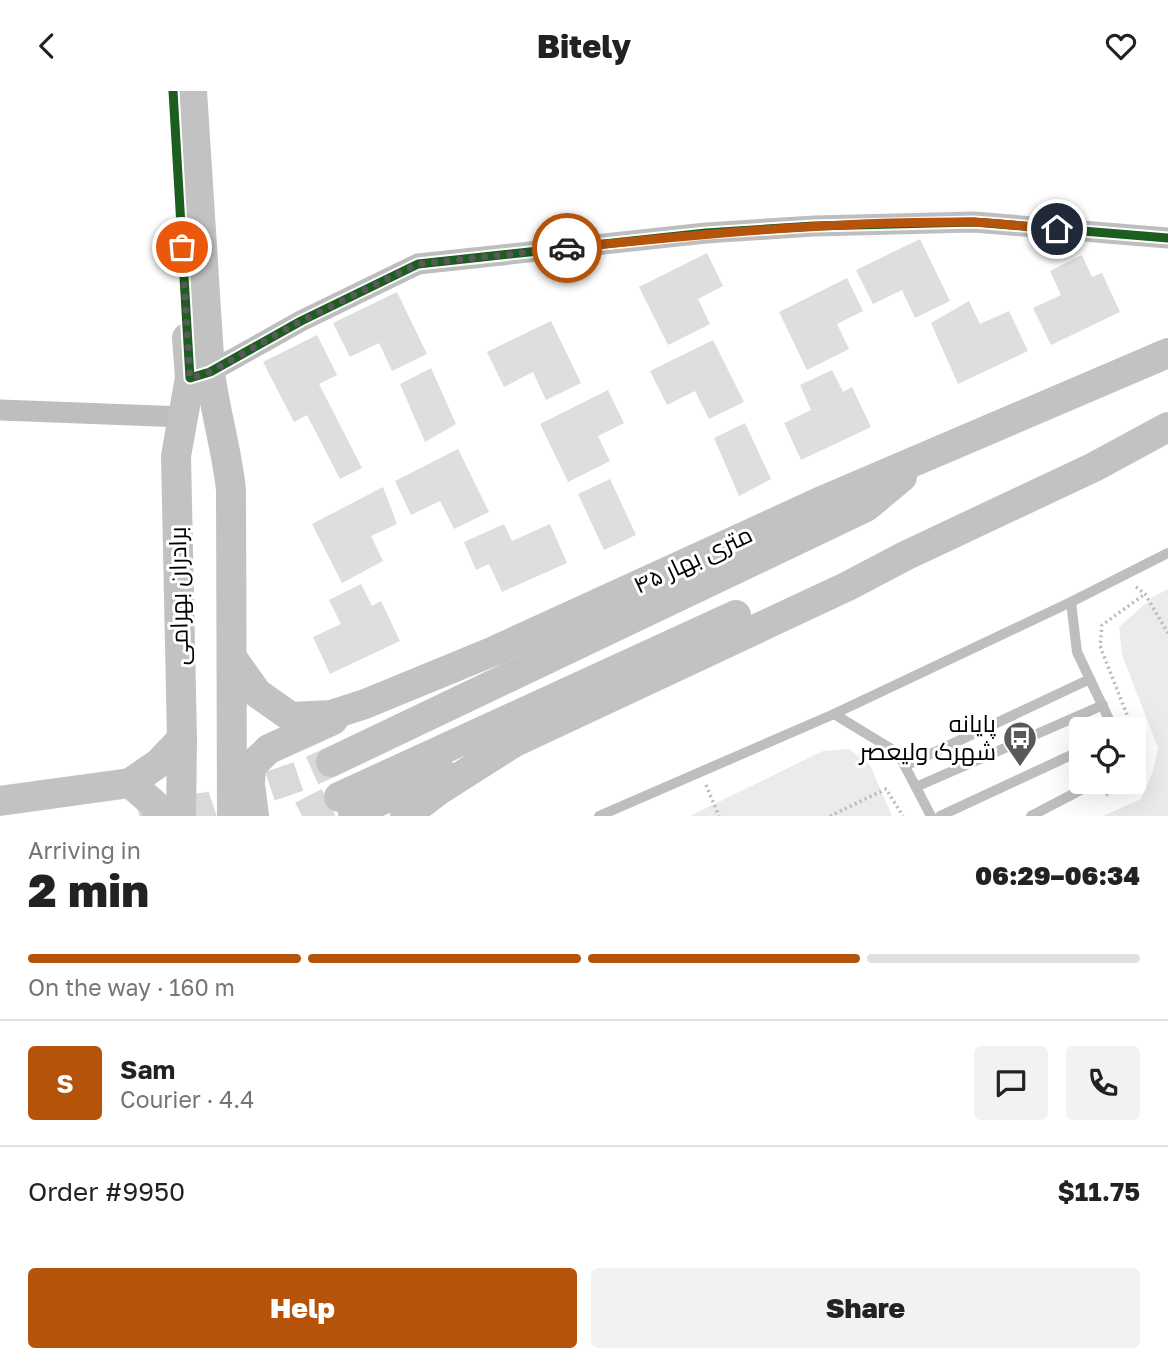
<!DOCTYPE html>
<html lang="en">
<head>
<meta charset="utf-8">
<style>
  :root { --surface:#fff; --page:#f2f2f2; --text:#222; --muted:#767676; --line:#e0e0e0; --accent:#b45309 }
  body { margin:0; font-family:"Golos Text",Cairo,sans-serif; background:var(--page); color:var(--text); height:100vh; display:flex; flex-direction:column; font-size:26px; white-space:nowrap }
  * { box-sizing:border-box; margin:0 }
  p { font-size:23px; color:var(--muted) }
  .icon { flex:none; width:38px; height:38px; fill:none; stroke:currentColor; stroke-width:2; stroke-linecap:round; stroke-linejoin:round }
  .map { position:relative; height:725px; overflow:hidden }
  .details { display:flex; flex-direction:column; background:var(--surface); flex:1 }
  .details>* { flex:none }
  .tools { position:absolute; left:1069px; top:626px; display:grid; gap:14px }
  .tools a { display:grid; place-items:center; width:77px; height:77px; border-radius:7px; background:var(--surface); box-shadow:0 7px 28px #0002; font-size:35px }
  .pin { position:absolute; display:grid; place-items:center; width:60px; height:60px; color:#fff; margin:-30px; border:4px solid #fff; border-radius:50%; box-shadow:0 2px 7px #0007 }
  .courier { position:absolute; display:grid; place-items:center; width:70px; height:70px; margin:-35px; border:5px solid #b45309; border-radius:50%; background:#fff; color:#222; box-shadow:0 2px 9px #0007 }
  .headline em { font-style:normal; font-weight:800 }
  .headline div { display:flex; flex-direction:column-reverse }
  .headline { display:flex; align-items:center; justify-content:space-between; height:119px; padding:0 28px }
  h1 { font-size:46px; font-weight:800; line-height:52px }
  .bar { display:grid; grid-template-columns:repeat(4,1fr); gap:10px 7px; align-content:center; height:84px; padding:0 28px }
  .bar i { height:9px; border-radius:5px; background:var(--line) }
  .bar .active { background:var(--accent) }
  .bar p { grid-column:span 4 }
  .line { display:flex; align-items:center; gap:18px; padding:0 28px; border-top:2px solid var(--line) }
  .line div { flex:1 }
  .round { display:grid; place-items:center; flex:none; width:74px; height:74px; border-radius:7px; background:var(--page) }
  .action { display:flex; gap:14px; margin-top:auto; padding:14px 28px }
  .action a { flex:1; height:80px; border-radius:7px; background:var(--accent); color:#fff; font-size:28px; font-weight:800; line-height:80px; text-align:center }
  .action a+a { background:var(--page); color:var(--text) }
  header { display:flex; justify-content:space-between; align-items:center; height:91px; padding:0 28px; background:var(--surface); font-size:32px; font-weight:800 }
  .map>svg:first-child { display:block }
  .green { fill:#ebebeb }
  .building { fill:#dedede }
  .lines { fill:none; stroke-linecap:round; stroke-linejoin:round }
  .secondary-tunnel { stroke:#d9d9d9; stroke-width:30; stroke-dasharray:30 15; stroke-linecap:butt }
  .path { stroke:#b9b9b9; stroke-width:3.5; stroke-dasharray:2 3.5; stroke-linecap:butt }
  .lane { stroke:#bebebe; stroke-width:10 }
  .street { stroke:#bebebe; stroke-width:21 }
  .secondary { stroke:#c2c2c2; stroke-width:30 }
  .cycleway-casing { stroke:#fff; stroke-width:13 }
  .cycleway { stroke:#1b5e20; stroke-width:9 }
  .done { stroke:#595959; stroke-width:7; stroke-dasharray:0 12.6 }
  .route { stroke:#b45309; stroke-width:9 }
  .labels { text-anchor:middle; stroke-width:6; stroke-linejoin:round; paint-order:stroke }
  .street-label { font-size:24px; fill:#000; stroke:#fff }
  .poi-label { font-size:24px; fill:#000; stroke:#fff; text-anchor:end }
</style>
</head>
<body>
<header><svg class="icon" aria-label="back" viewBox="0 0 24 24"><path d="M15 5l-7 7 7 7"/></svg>Bitely<svg class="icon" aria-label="heart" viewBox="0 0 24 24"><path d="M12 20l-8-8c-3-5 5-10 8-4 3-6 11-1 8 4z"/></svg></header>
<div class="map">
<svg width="1168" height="725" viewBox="0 0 1168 725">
  <rect width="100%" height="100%" fill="#fff"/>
  <g class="green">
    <path d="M1168,498V725H1103L1141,708L1153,680L1158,657L1122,564L1119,536L1153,506Z"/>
    <path d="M849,658L870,674L892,725H690L823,660Z"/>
  </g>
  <g class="building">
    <path d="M920,148L950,210L915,227L902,199L873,213L856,179Z"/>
    <path d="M707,162L723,195L698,208L710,233L668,254L639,196Z"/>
    <path d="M1082,164L1092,186L1102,182L1120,221L1051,254L1033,217L1061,204L1050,180Z"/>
    <path d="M847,187L863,220L837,233L849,258L807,279L779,221Z"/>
    <path d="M397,201L427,263L392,280L379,252L350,266L333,232Z"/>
    <path d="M969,210L980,233L1009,220L1028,260L958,293L931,232Z"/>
    <path d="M551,230L581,292L546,309L533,281L504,296L487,261Z"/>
    <path d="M317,244L337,284L319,293L362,377L340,388L307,324L294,331L263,271Z"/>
    <path d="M713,249L744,311L709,328L695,300L667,314L650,280Z"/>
    <path d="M431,277L456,333L425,351L400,293Z"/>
    <path d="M832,279L843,301L852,296L871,336L801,369L784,332L811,319L800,294Z"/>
    <path d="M608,299L624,332L598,345L610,370L568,391L540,333Z"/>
    <path d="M745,332L771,388L739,405L714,347Z"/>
    <path d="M458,358L489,421L454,438L440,410L411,424L395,390Z"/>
    <path d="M610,388L636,444L604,459L578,403Z"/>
    <path d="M383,396L397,433L371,445L383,470L342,492L312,433Z"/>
    <path d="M504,433L512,450L550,433L567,472L502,501L489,473L476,479L464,451Z"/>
    <path d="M361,493L372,515L381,510L400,550L330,583L313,546L341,533L329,509Z"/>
  </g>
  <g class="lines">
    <g class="secondary-tunnel">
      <path d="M139,725L209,716L300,685L331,671"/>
      <path d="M302,725L339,706"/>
    </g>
    <g class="path">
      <path d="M1136,496L1145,503L1168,542"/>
      <path d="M1133,639L1100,555L1102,534L1145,503"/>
      <path d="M1134,641L1139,656L1134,688"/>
      <path d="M706,694L719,725"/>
      <path d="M1106,704L1129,691"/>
      <path d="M830,725L886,698L903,725"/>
    </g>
    <g class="lane">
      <path d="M1071,511L1077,561L1114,639"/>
      <path d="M834,623L898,662L931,725"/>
      <path d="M905,675L1090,588"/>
      <path d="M916,696L1103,614"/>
      <path d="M599,725L834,623L1071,511L1168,462"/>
      <path d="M940,725L1082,659"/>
      <path d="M1031,725L1096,691"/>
    </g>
    <g class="street">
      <path d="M210,281L301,230L418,173L706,142L814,135L974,131L1168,147"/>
      <path d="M0,319L184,326"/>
    </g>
    <g class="secondary">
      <path d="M192,0L210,281C215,321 227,359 231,399L232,725"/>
      <path d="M233,568L257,602L291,626L331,624L365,613L494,560L824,409L1168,262"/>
      <path d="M331,671L866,416L902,386"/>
      <path d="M130,692L154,713L158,725"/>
      <path d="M339,706L736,524"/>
      <path d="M0,710L130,692L159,672L182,648"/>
      <path d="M353,722L442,682"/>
      <path d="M181,725L182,648L176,365L190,287L187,247"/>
      <path d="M254,725L250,693L251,675L269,658L333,629"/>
      <path d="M405,725L439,699L513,652L848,495L905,465L1094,376L1168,336"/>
    </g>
    <g class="cycleway-casing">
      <path id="cycleway" d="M173,0L190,287L210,281L301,230L418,173L706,142L814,135L974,131L1168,147"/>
    </g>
    <use href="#cycleway" class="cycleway"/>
  </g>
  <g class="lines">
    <path class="done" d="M182,156L190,287L210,281L301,230L418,173L567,157"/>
    <path class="route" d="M567,157C701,143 836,130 972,131C1000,132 1029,136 1057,138"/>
  </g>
  <defs>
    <g id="bus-pin" transform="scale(1.75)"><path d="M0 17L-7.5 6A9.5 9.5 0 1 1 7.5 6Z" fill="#595959" stroke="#fff"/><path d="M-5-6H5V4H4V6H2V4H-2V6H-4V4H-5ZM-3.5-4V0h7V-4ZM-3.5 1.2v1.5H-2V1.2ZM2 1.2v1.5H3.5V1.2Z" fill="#fff"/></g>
  </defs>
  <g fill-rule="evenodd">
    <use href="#bus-pin" x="1020" y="647"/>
  </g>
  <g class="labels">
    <g class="street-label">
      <text transform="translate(693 469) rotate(-25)" y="8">۴۵ متری بهار</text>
      <text transform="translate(179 505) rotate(-91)" y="8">برادران بهرامی</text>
    </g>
    <g class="poi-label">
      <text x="996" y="641">پایانه<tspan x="996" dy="28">شهرک ولیعصر</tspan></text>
    </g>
  </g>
</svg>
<div class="tools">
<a><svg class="icon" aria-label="locate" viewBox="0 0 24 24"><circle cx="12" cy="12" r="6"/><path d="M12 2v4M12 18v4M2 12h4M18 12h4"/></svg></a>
</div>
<div class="pin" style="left:182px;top:156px;background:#ea580c"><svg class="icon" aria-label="bag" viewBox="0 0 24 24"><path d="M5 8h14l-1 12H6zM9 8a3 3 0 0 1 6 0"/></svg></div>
<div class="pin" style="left:1057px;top:138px;background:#1f2937"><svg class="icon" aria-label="home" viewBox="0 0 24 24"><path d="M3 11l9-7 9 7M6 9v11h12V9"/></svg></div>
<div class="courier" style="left:567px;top:157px"><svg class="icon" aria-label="car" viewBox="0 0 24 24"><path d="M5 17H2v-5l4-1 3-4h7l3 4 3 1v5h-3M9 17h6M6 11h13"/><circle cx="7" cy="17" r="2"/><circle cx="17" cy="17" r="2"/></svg></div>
</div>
<section class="details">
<div class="headline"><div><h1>2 min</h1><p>Arriving in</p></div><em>06:29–06:34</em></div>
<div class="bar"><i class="active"></i><i class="active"></i><i class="active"></i><i></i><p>On the way · 160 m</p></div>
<div class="line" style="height:126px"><b class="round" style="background:var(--accent);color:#fff">S</b><div><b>Sam</b><p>Courier · 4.4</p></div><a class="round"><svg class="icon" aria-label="chat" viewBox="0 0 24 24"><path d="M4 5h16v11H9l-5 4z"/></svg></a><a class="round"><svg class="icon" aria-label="phone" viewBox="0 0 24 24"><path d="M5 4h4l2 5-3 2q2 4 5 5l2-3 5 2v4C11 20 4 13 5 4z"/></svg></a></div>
<div class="line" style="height:91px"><div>Order #9950</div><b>$11.75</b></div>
<div class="action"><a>Help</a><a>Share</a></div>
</section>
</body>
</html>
